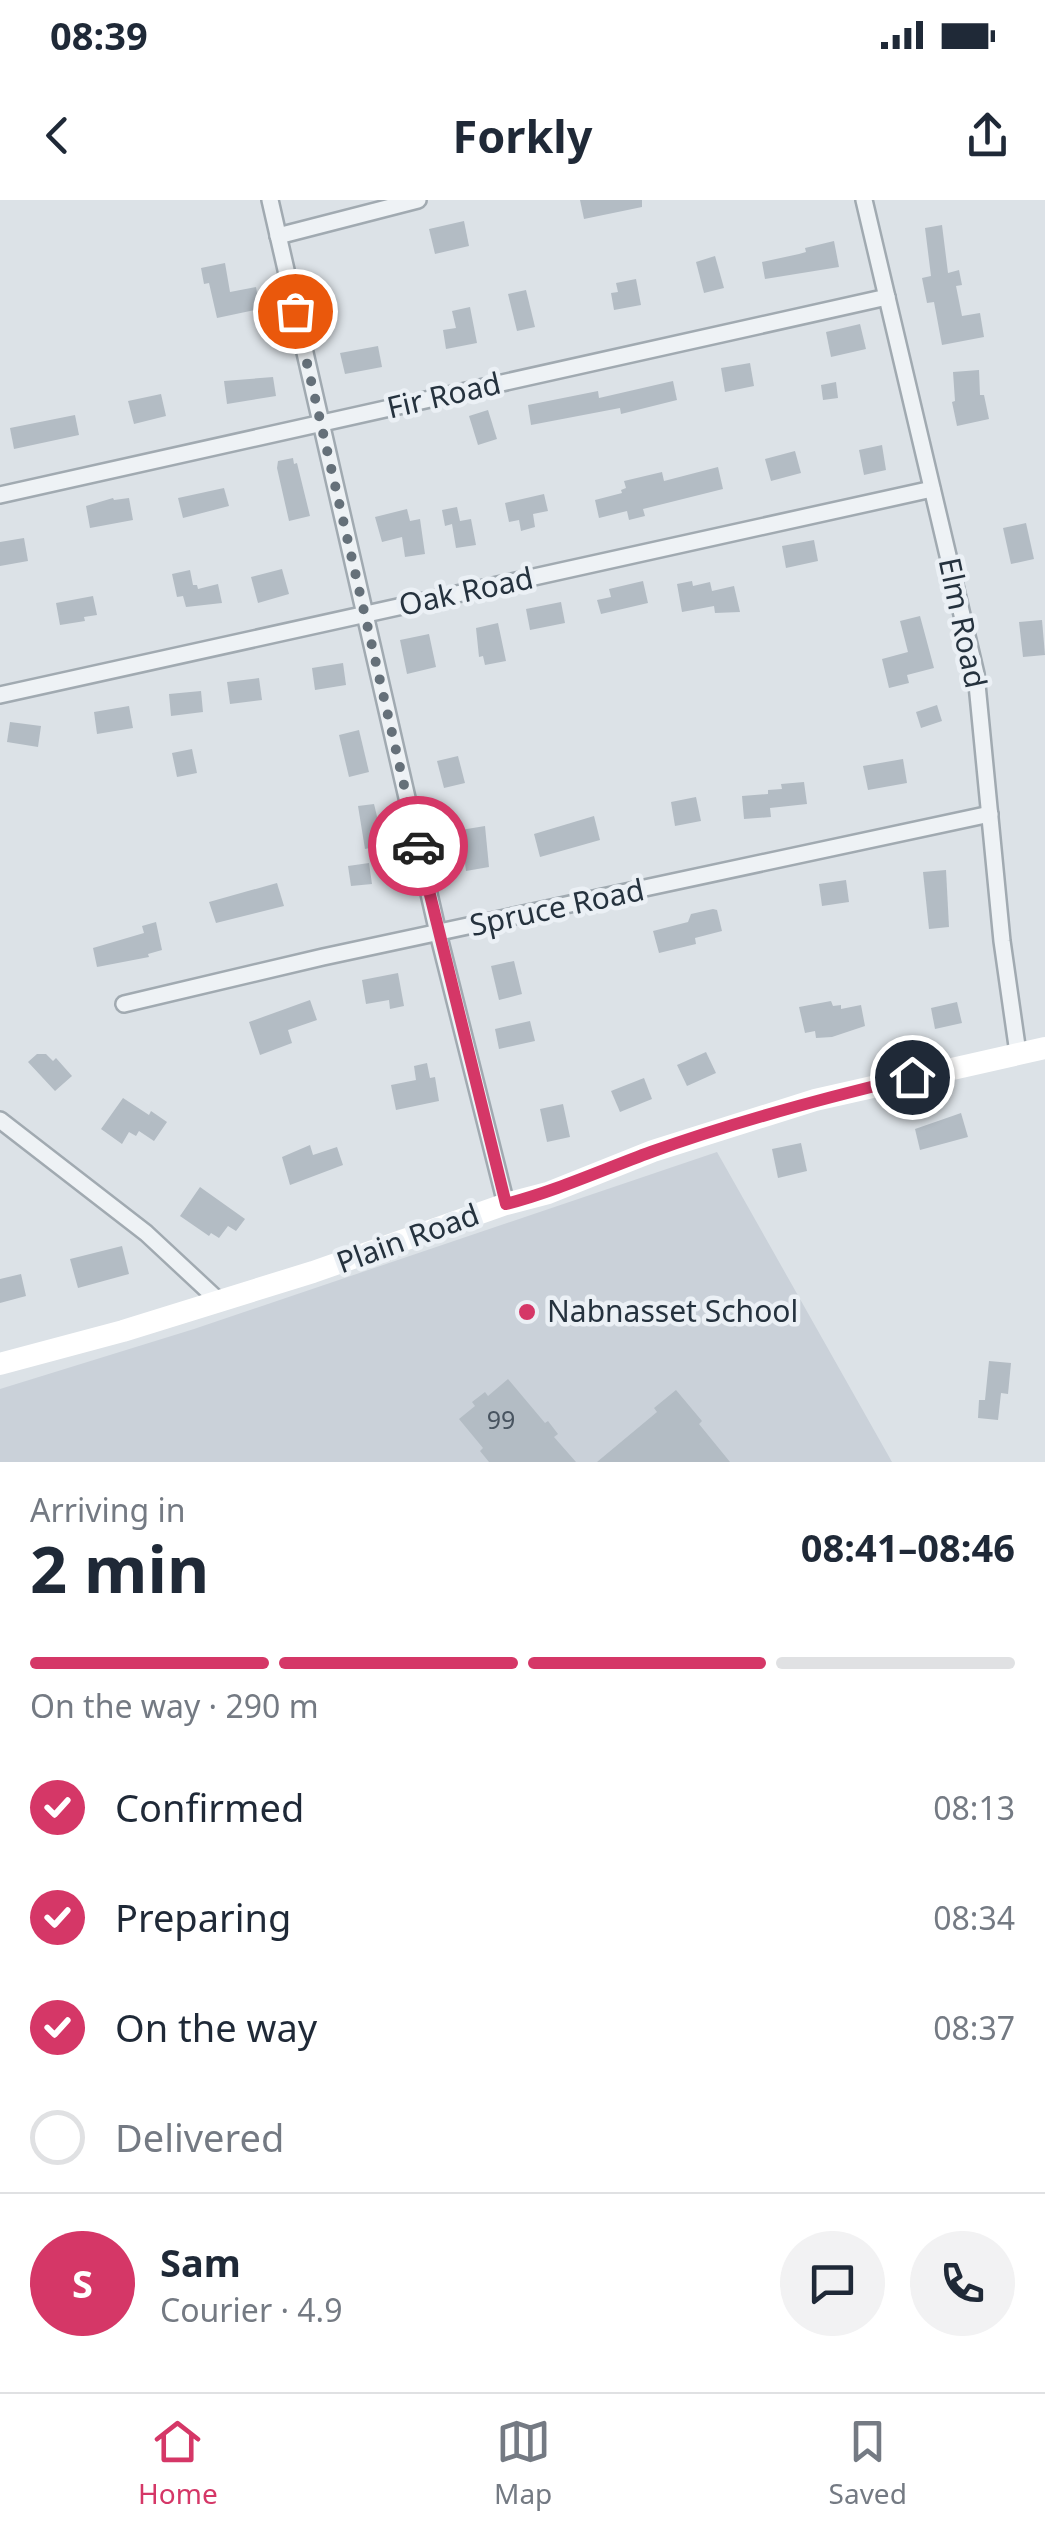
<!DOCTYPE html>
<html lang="en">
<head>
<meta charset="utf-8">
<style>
  :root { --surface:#fff; --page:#f2f2f3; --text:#1f2937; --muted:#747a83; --line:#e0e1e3; --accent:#d53767 }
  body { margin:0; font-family:"Noto Sans",sans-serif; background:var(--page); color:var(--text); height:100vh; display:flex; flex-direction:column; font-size:38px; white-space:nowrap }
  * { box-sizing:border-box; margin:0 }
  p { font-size:32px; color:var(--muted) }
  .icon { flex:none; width:55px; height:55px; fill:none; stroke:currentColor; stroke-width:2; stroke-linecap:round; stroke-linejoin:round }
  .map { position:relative; height:1262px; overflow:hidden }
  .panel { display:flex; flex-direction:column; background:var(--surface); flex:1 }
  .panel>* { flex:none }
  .pin { position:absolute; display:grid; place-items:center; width:85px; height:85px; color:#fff; margin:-42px; border:5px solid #fff; border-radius:50%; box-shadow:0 2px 10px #0007 }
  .courier { position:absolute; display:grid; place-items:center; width:100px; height:100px; margin:-50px; border:8px solid #d53767; border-radius:50%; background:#fff; color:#222; box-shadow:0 2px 12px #0007 }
  .head em { font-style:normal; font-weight:700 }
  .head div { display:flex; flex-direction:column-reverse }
  .head { display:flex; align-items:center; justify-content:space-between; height:170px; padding:0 30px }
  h1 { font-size:65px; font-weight:700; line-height:75px }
  .bar { display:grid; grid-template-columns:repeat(4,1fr); gap:15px 10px; align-content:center; height:120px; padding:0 30px }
  .bar i { height:12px; border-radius:8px; background:var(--line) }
  .bar .on { background:var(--accent) }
  .bar p { grid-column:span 4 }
  .line { display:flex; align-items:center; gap:25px; padding:0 30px; border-top:2px solid var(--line) }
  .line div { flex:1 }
  .round { display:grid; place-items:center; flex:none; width:105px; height:105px; border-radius:52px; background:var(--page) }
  ol { padding:0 30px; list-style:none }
  li { display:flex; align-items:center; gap:30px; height:110px }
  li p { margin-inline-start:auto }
  li .icon { padding:10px; border-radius:50%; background:var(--accent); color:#fff; stroke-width:4 }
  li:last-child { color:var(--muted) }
  li i { width:55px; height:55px; border:5px solid var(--line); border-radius:50% }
  .status { display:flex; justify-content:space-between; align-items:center; height:70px; padding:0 50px; background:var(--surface); direction:ltr }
  .status svg { height:28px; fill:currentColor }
  header { display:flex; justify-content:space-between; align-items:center; height:130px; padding:0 30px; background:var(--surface); font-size:45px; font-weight:700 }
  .tabs { display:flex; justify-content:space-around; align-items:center; height:140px; border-top:2px solid var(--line); background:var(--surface); font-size:28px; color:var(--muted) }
  .tabs a { display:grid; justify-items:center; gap:5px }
  .tabs .on { color:var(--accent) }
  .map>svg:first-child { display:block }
  .built { fill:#cad1d9 }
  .building { fill:#b3bcc4 }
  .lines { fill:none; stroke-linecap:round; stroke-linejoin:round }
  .street-casing { stroke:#a1aab1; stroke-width:20 }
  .street { stroke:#eef2f5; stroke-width:15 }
  .secondary { stroke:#fff; stroke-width:22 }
  .done { stroke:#657079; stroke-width:10; stroke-dasharray:0 18 }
  .route { stroke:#d53767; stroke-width:12 }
  .poi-dot { fill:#d53767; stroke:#ebf0f5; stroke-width:4 }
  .labels { text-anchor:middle; stroke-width:9; stroke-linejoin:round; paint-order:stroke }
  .number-label { font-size:25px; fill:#485460 }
  .street-label { font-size:30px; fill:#25323e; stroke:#ebf0f5 }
  .poi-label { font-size:30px; fill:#25323e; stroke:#ebf0f5; text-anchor:start }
</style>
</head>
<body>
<div class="status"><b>08:39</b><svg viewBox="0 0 49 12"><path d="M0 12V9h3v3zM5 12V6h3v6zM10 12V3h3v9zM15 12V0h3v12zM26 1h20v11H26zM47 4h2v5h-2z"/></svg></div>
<header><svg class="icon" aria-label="back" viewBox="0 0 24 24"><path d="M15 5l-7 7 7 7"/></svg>Forkly<svg class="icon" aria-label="share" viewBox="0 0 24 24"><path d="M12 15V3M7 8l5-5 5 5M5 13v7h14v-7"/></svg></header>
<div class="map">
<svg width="1045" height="1262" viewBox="0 0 1045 1262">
  <rect width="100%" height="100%" fill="#dce2e7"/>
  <path class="built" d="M717,952L892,1262H0V1189L194,1129Z"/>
  <g class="building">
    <path d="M580,0H642V7L584,19Z"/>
    <path d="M464,21L469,46L435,54L429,29Z"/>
    <path d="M942,25L948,73L959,70L962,85L956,86L962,116L980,113L984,137L942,145L934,102L927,103L922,78L931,76L925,28Z"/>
    <path d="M834,41L839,67L765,79L762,62L799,54L806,52L805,48Z"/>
    <path d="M715,56L724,88L704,93L696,62Z"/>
    <path d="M225,63L230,92L256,87L260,109L217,118L209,83L204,84L201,68Z"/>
    <path d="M636,79L641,105L614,110L611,93L618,92L616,83Z"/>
    <path d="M526,90L535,127L517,131L508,94Z"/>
    <path d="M470,107L477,143L446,149L443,130L456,128L452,111Z"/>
    <path d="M860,124L866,149L831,157L826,132Z"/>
    <path d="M378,146L382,167L345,174L340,153Z"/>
    <path d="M750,163L754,186L725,192L721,168Z"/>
    <path d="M979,170L980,195H984L989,219L957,226L952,202L955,201L953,172Z"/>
    <path d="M273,177L276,196L227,204L224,181Z"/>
    <path d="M673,181L677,200L621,214L620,208L531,225L528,205L598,191L599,198Z"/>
    <path d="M836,182L838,198L823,200L821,185Z"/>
    <path d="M161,194L166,216L134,224L128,201Z"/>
    <path d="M488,210L497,239L478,245L469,216Z"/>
    <path d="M75,215L79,235L14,249L10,228Z"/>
    <path d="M882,245L886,270L864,275L859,250Z"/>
    <path d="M795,251L801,273L771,281L765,259Z"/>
    <path d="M293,258L294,264L297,263L310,316L289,321L277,268L278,261Z"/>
    <path d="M718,267L723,289L643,309L645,316L629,320L627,311L599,318L595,300L622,293L621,290L626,288L624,281L662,272L664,281Z"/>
    <path d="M224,288L229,306L183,318L178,298Z"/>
    <path d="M544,294L548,311L533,314L535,327L521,331L519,320L509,322L505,303Z"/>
    <path d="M113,298L114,300L129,298L133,320L90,328L86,306Z"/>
    <path d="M457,307L460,321L471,319L476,345L456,348L452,324L445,326L442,310Z"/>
    <path d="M407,309L410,321L420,319L425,354L405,357L402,337L382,342L375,317Z"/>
    <path d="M1026,323L1034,359L1011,364L1003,328Z"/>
    <path d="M24,338L28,361L0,366V342Z"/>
    <path d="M814,340L818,361L786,368L782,346Z"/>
    <path d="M282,369L289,394L258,403L251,377Z"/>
    <path d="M190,370L193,385H197L198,389L218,384L222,403L186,407L183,396L177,397L172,374Z"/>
    <path d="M643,381L648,403L601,414L597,400L611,397L609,389Z"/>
    <path d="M692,381L693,386L710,382L712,391L734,386L740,412L715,413L714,406L682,412L677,384Z"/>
    <path d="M93,396L97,415L84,417L85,421L60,425L56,403Z"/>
    <path d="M561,402L565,423L530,430L526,409Z"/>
    <path d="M920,416L934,468L907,475L909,483L889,488L882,459L908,452L900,421Z"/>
    <path d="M1042,420L1045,455L1023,457L1019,422Z"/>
    <path d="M498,423L506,461L485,465L483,456L479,457L476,428Z"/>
    <path d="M429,434L436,467L407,474L400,440Z"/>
    <path d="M343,463L346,485L315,490L312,468Z"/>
    <path d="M259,478L262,500L230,504L227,482Z"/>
    <path d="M201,491L203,512L171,516L169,494Z"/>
    <path d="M937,505L942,521L921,528L916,512Z"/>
    <path d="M129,506L133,528L97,534L94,512Z"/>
    <path d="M10,522L41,526L38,547L7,542Z"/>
    <path d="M359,530L369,572L349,577L339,535Z"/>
    <path d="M192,549L197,573L177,577L172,553Z"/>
    <path d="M458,556L465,583L444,588L437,561Z"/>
    <path d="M903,559L907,583L868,590L863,566Z"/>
    <path d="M804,582L807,604L770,608L771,617L744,619L742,596L768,594V590L782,589L781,584Z"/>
    <path d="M696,597L701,621L675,626L671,602Z"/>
    <path d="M374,604L384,645L365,649L358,606Z"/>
    <path d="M594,616L600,640L540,657L534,634Z"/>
    <path d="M485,626L489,667L466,671L461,630Z"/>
    <path d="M369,663L372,684L351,686L348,666Z"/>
    <path d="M946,670L949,727L929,729L923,672Z"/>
    <path d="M846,680L849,702L822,706L819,684Z"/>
    <path d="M277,683L284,706L216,723L209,702Z"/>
    <path d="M713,709L717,710L722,731L695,738L696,744L659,753L653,731L688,722L691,714Z"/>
    <path d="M156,722L162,750L148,754L149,757L97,767L93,748L144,733L142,726Z"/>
    <path d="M514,761L522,794L499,800L491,766Z"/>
    <path d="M398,773L404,806L390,809L389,800L366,804L362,780Z"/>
    <path d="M310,800L317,820L288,830L292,843L260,855L249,822Z"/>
    <path d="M831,801L833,806L841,805V809L861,805L865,826L832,837L816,838L815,831L805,833L799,807Z"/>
    <path d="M957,802L962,823L935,829L931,808Z"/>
    <path d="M530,821L535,841L499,849L495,829Z"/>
    <path d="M706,852L716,873L687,886L677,865Z"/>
    <path d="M37,854H46L53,861L56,858L72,876L55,891L28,862Z"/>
    <path d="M427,863L430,878L435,877L439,901L396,910L391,885L416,880L414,866Z"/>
    <path d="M644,878L652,899L620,912L611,891Z"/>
    <path d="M123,898L149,915L151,911L167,922L154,941L139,931L136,936L129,932L122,944L101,929Z"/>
    <path d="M563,904L570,937L547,942L540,909Z"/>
    <path d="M961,913L968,937L920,950L915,929Z"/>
    <path d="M801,943L807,971L778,978L772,949Z"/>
    <path d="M310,945L313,955L337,947L343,965L290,985L282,957Z"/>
    <path d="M200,987L245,1019L236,1031L228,1026L219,1038L211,1033L209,1036L180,1016Z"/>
    <path d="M122,1046L129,1074L78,1088L70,1059Z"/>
    <path d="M21,1074L26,1096L0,1103V1079Z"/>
    <path d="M989,1161L1011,1163L1008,1194L1001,1193L998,1220L978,1218L979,1200H985Z"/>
    <path d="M508,1179L545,1223L548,1221L558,1234L554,1237L576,1262H489L480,1251L483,1248L459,1219L475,1206L472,1202L485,1192L488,1196Z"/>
    <path d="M676,1190L702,1221L699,1224L730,1262H597L657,1212L654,1208Z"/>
  </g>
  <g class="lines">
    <g class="street-casing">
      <g id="street">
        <path d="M270,0L438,733L506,1004"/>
        <path d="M864,0L976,474L1002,741L1018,853"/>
        <path d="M278,36L418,0"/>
        <path d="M0,295L887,97"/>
        <path d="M0,495L932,289"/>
        <path d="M124,804L323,757L990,614"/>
        <path d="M0,920L146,1033L219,1101"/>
      </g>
    </g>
    <use href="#street" class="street"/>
    <path class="secondary" d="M0,1164L123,1131L313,1072L506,1004L548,993L653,951L815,900L1045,848"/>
  </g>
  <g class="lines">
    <path class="done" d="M295,111L418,646"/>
    <path class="route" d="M418,646L506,1004C556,991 602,970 651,952C736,921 824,898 912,877"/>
  </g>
  <circle class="poi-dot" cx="527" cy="1112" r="10"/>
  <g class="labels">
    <g class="number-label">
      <text x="501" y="1229">99</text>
    </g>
    <g class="street-label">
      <text transform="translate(444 196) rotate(-13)" y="10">Fir Road</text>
      <text transform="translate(466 392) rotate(-12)" y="10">Oak Road</text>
      <text transform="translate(962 423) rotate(78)" y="10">Elm Road</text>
      <text transform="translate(557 708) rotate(-12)" y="10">Spruce Road</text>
      <text transform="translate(408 1039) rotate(-20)" y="10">Plain Road</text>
    </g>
    <g class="poi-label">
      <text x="547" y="1122">Nabnasset School</text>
    </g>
  </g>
</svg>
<div class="pin" style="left:295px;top:111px;background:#ea580c"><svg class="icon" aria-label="bag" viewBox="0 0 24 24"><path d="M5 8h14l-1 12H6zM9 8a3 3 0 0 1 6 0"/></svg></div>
<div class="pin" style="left:912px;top:877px;background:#1f2937"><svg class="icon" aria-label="home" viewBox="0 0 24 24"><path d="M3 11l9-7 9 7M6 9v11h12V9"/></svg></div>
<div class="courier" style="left:418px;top:646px"><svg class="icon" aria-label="car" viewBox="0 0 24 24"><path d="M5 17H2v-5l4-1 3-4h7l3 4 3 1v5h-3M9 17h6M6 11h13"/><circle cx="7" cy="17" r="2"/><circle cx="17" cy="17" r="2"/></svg></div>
</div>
<section class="panel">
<div class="head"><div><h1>2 min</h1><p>Arriving in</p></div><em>08:41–08:46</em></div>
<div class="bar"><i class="on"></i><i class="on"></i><i class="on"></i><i></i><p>On the way · 290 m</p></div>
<ol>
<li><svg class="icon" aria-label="check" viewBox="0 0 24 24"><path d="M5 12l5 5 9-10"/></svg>Confirmed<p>08:13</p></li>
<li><svg class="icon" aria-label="check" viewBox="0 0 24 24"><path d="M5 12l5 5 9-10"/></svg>Preparing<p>08:34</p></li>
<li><svg class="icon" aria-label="check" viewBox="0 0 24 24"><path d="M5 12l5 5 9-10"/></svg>On the way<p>08:37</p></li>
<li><i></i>Delivered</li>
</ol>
<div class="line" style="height:180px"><b class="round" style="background:var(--accent);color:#fff">S</b><div><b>Sam</b><p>Courier · 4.9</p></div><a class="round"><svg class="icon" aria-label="chat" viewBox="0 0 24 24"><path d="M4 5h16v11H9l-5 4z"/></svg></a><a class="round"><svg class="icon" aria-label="phone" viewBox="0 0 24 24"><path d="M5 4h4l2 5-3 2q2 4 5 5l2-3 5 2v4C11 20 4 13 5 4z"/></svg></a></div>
</section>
<nav class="tabs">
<a class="on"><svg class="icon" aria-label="home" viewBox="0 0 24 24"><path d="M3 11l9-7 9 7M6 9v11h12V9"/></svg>Home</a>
<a><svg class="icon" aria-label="map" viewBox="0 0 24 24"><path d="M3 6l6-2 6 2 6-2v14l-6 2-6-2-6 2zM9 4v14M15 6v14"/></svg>Map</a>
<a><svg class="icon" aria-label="saved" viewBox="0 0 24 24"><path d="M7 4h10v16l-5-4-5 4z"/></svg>Saved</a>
</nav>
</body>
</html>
